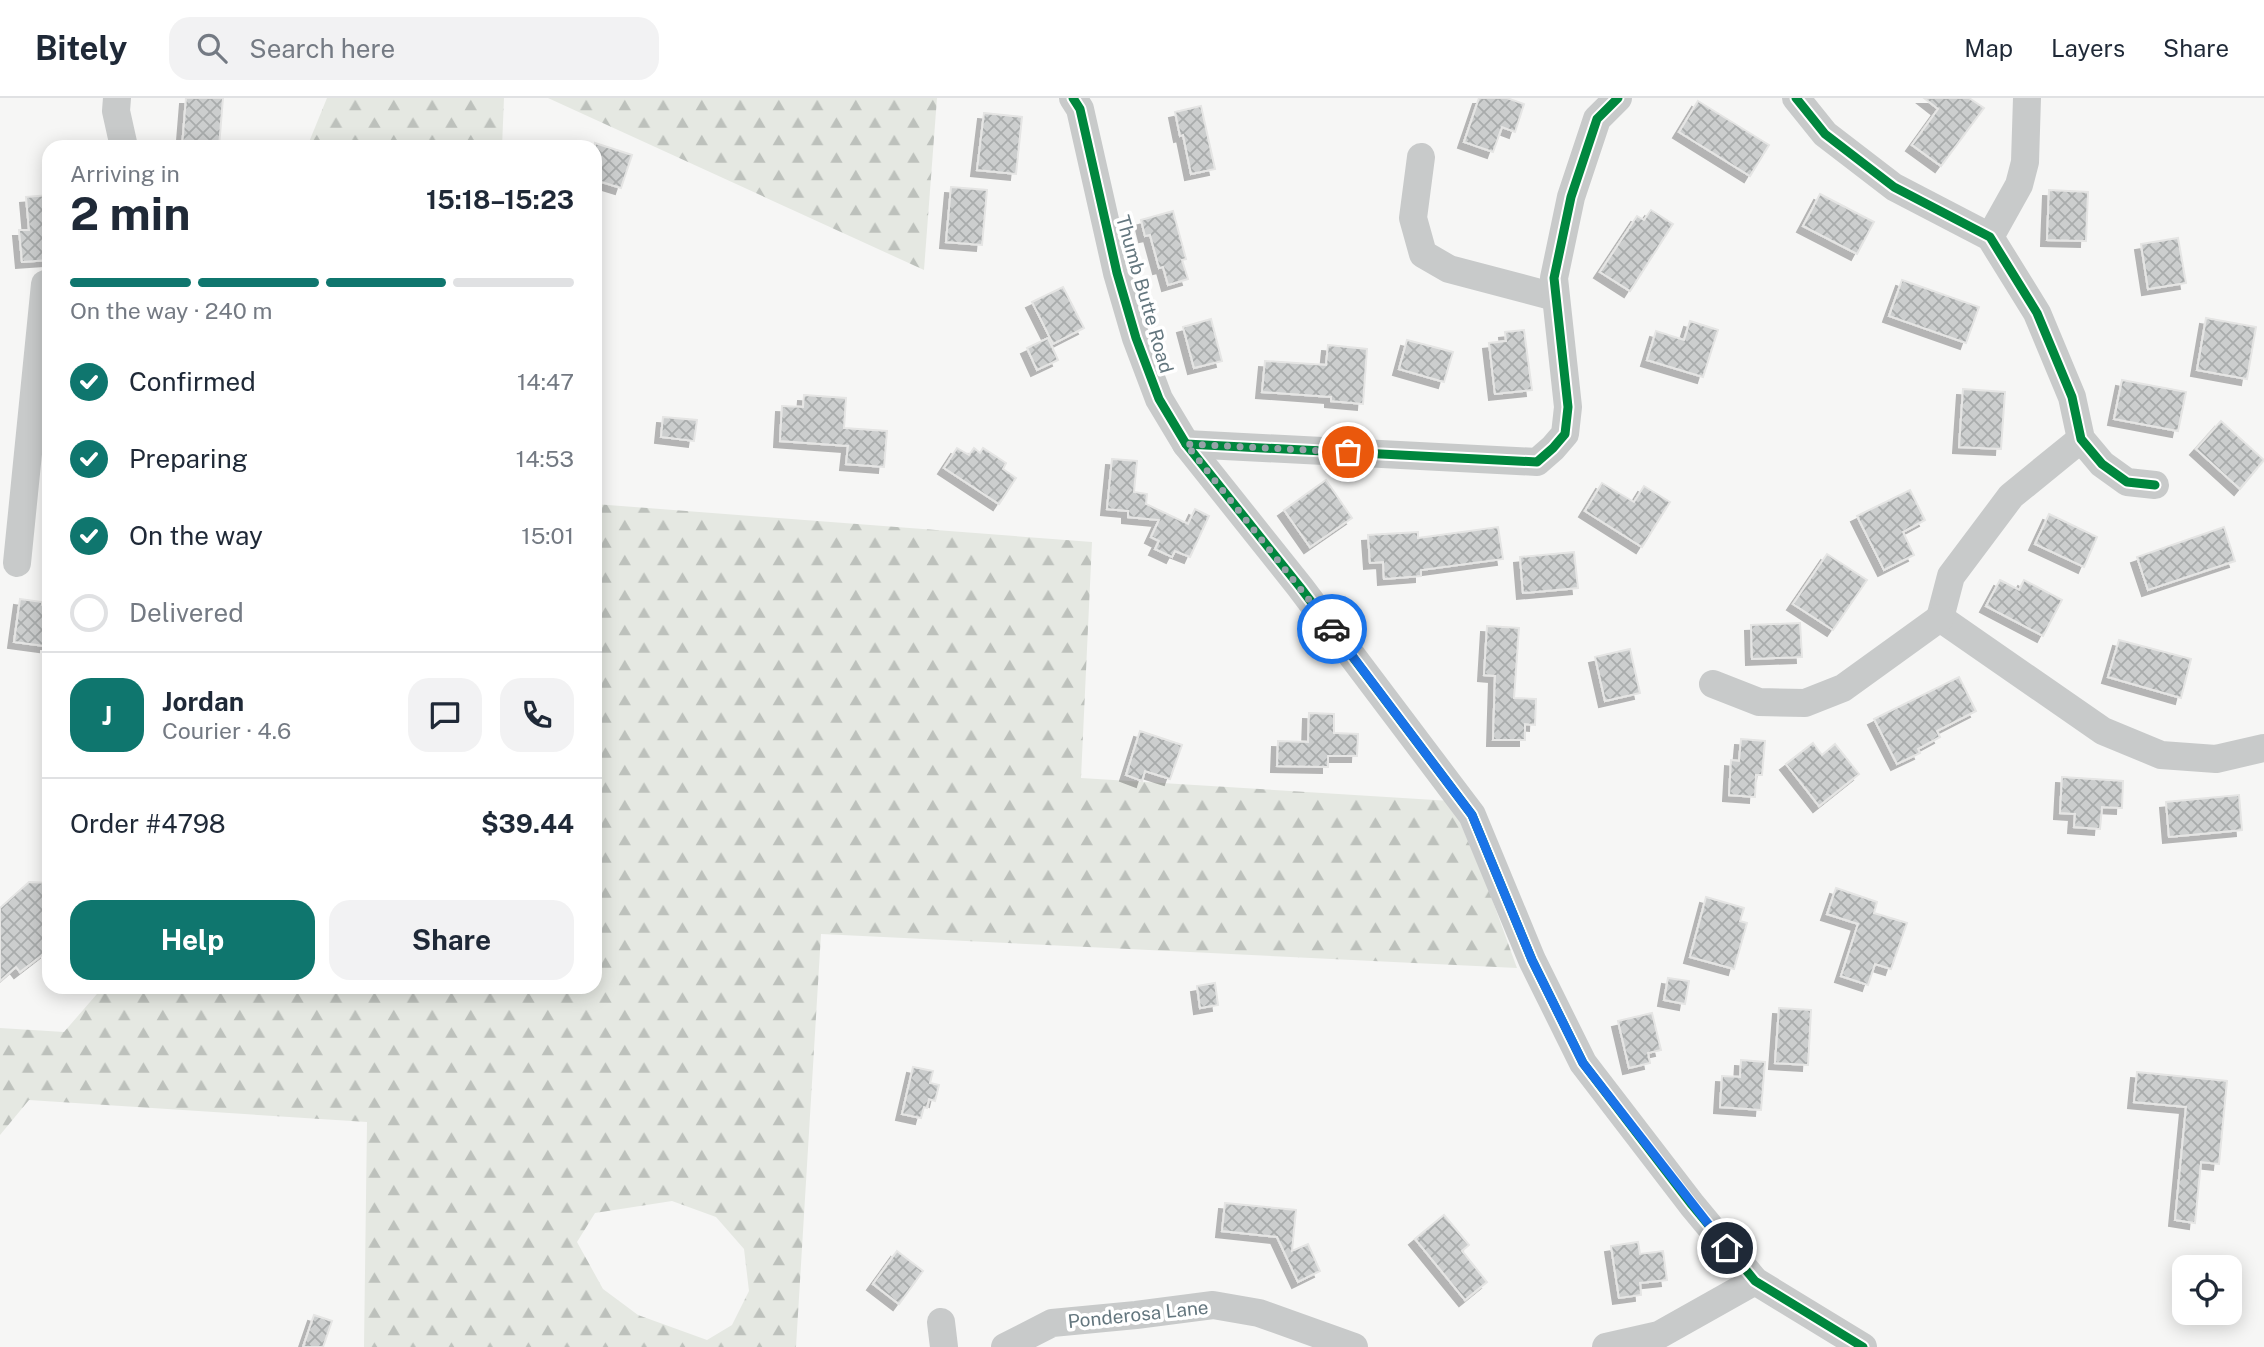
<!DOCTYPE html>
<html lang="en">
<head>
<meta charset="utf-8">
<style>
  :root { --surface:#fff; --page:#f2f2f3; --text:#1f2937; --muted:#747a83; --line:#e0e1e3; --accent:#0f766e }
  body { margin:0; font-family:"Public Sans",sans-serif; background:var(--page); color:var(--text); height:100vh; display:flex; flex-direction:column; font-size:26px; white-space:nowrap }
  * { box-sizing:border-box; margin:0 }
  p { font-size:23px; color:var(--muted) }
  .icon { flex:none; width:38px; height:38px; fill:none; stroke:currentColor; stroke-width:2; stroke-linecap:round; stroke-linejoin:round }
  .map { position:relative; flex:1; overflow:hidden }
  .details { position:absolute; left:42px; top:42px; width:560px; height:854px; display:flex; flex-direction:column; background:var(--surface); border-radius:21px; box-shadow:0 4px 18px #0003 }
  .details>* { flex:none }
  .fabs { position:absolute; left:2172px; top:1157px; display:grid; gap:14px }
  .fabs a { display:grid; place-items:center; width:70px; height:70px; border-radius:14px; background:var(--surface); box-shadow:0 4px 18px #0003; font-size:35px }
  .pin { position:absolute; display:grid; place-items:center; width:60px; height:60px; color:#fff; margin:-30px; border:4px solid #fff; border-radius:50%; box-shadow:0 2px 7px #0007 }
  .courier { position:absolute; display:grid; place-items:center; width:70px; height:70px; margin:-35px; border:5px solid #1a73e8; border-radius:50%; background:#fff; color:#222; box-shadow:0 2px 9px #0007 }
  .summary em { font-style:normal; font-weight:700 }
  .summary div { display:flex; flex-direction:column-reverse }
  .summary { display:flex; align-items:center; justify-content:space-between; height:119px; padding:0 28px }
  h1 { font-size:46px; font-weight:700; line-height:52px }
  .bar { display:grid; grid-template-columns:repeat(4,1fr); gap:10px 7px; align-content:center; height:84px; padding:0 28px }
  .bar i { height:9px; border-radius:5px; background:var(--line) }
  .bar .on { background:var(--accent) }
  .bar p { grid-column:span 4 }
  .line { display:flex; align-items:center; gap:18px; padding:0 28px; border-top:2px solid var(--line) }
  .line div { flex:1 }
  .round { display:grid; place-items:center; flex:none; width:74px; height:74px; border-radius:21px; background:var(--page) }
  ol { padding:0 28px; list-style:none }
  li { display:flex; align-items:center; gap:21px; height:77px }
  li p { margin-inline-start:auto }
  li .icon { padding:7px; border-radius:50%; background:var(--accent); color:#fff; stroke-width:4 }
  li:last-child { color:var(--muted) }
  li i { width:38px; height:38px; border:4px solid var(--line); border-radius:50% }
  .button { display:flex; gap:14px; margin-top:auto; padding:14px 28px }
  .button a { flex:1; height:80px; border-radius:21px; background:var(--accent); color:#fff; font-size:28px; font-weight:700; line-height:80px; text-align:center }
  .button a+a { background:var(--page); color:var(--text) }
  header { display:flex; align-items:center; gap:42px; box-sizing:border-box; height:98px; padding:0 35px; background:var(--surface); border-bottom:2px solid var(--line) }
  header strong { font-size:33px }
  nav { display:flex; gap:38px; margin-inline-start:auto; font-size:24px }
  .search { width:490px; height:63px; background:var(--page); display:flex; align-items:center; gap:18px; box-sizing:border-box; padding:0 24px; border-radius:21px; color:var(--muted); font-size:26px }
  .map>svg:first-child { display:block }
  .forest { fill:url(#forest-firs); fill-rule:evenodd }
  .building { fill:url(#building-cross-hatch); stroke:#e5e5e4; stroke-width:2; filter:url(#shadow) }
  .lines { fill:none; stroke-linecap:round; stroke-linejoin:round }
  .minor { stroke:#c8caca; stroke-width:28 }
  .cycleway-casing { stroke:#fff; stroke-width:13 }
  .cycleway { stroke:#00873e; stroke-width:9 }
  .done { stroke:#96a3a8; stroke-width:7; stroke-dasharray:0 12.6 }
  .route { stroke:#1a73e8; stroke-width:9 }
  .labels { text-anchor:middle; stroke-width:7; stroke-linejoin:round; paint-order:stroke }
  .street-label { font-size:19px; fill:#63767e; stroke:#fff }
</style>
</head>
<body>
<header>
<strong>Bitely</strong>
<div class="search"><svg class="icon" aria-label="search" viewBox="0 0 24 24"><circle cx="10" cy="10" r="6"/><path d="M15 15l6 6"/></svg>Search here</div>
<nav><a>Map</a><a>Layers</a><a>Share</a></nav>
</header>
<div class="map">
<svg width="2264" height="1249" viewBox="0 0 2264 1249">
  <defs>
    <pattern id="forest-firs" width="22" height="20" patternUnits="userSpaceOnUse" patternTransform="scale(1.75)"><rect width="22" height="20" fill="#e5e8e2"/><path d="M5 1l3.5 6h-7zM16 11l3.5 6h-7z" fill="#bdc1bc"/></pattern>
    <pattern id="building-cross-hatch" width="8" height="8" patternUnits="userSpaceOnUse" patternTransform="scale(1.75)"><rect width="8" height="8" fill="#cccece"/><path d="M0 0l8 8M0 8l8-8" fill="none" stroke="#a9acac"/></pattern>
    <filter id="shadow"><feDropShadow dx="-6" dy="6" stdDeviation="0" flood-color="#0004"/></filter>
  </defs>
  <rect width="100%" height="100%" fill="#f6f6f5"/>
  <g class="forest">
    <path d="M327,0H504L502,49H307Z"/>
    <path d="M548,0H937L924,172Z"/>
    <path d="M595,406L1092,444L1081,680L1451,703L1488,790L1517,870L821,836L796,1249H364L367,1024L29,1002L0,1037V930L64,934L103,889H595ZM672,1103L716,1119L744,1151L749,1193L732,1227L707,1242L638,1217L603,1191L577,1144L595,1115Z"/>
  </g>
  <g class="building">
    <path d="M186,0H223L219,49H182Z"/>
    <path d="M1479,0H1507L1524,6L1515,34L1502,29L1493,54L1464,44Z"/>
    <path d="M1924,0H1969L1984,10L1941,68L1912,47L1938,11Z"/>
    <path d="M1698,3L1769,47L1750,78L1679,34Z"/>
    <path d="M1201,8L1215,71L1191,76L1183,37L1180,38L1175,14Z"/>
    <path d="M984,15L1022,19L1016,76L977,72Z"/>
    <path d="M595,45L632,57L621,90L595,82Z"/>
    <path d="M951,89L987,92L982,147L946,144Z"/>
    <path d="M2049,92L2088,94L2086,143L2047,142Z"/>
    <path d="M1820,96L1874,124L1857,156L1803,128Z"/>
    <path d="M49,97V144H47L49,162L22,164L19,132H29L26,99Z"/>
    <path d="M1651,112L1673,126L1630,193L1600,174L1637,118L1644,122Z"/>
    <path d="M1173,113L1186,161L1182,162L1188,181L1168,187L1163,169L1159,170L1150,137L1145,138L1141,122Z"/>
    <path d="M2178,140L2186,185L2148,191L2141,146Z"/>
    <path d="M1902,182L1979,209L1966,245L1889,218Z"/>
    <path d="M1063,189L1084,230L1053,246L1032,204Z"/>
    <path d="M2206,220L2256,229L2247,281L2197,272Z"/>
    <path d="M1211,221L1222,263L1194,270L1183,229Z"/>
    <path d="M1690,223L1718,232L1703,279L1647,262L1656,233L1684,242Z"/>
    <path d="M1524,232L1532,292L1495,296L1489,245L1506,243L1505,234Z"/>
    <path d="M1048,240L1058,262L1037,272L1027,250Z"/>
    <path d="M1407,242L1453,254L1444,284L1399,271Z"/>
    <path d="M1328,247L1367,251L1363,306L1331,303V299L1262,294L1265,263L1326,267Z"/>
    <path d="M2122,282L2186,294L2178,333L2114,321Z"/>
    <path d="M1963,291L2005,294L2001,351L1959,349Z"/>
    <path d="M804,297L846,300L844,330L887,333L884,369L846,366L848,348L780,343L782,308L803,309Z"/>
    <path d="M663,319L697,322L694,343L661,339Z"/>
    <path d="M2221,323L2264,362L2240,391L2196,351Z"/>
    <path d="M957,350L969,357L974,350L980,355L983,350L1006,365L1003,371L1016,380L999,406L944,370Z"/>
    <path d="M1112,361L1137,363L1134,394L1147,396L1146,406L1188,426L1195,411L1209,418L1190,459L1175,453L1172,459L1155,451L1159,443L1151,439L1159,422L1128,419V413L1107,411Z"/>
    <path d="M1326,382L1352,420L1310,449L1284,412Z"/>
    <path d="M1602,385L1634,404L1644,388L1670,404L1642,449L1585,413Z"/>
    <path d="M1910,392L1925,422L1903,434L1914,457L1884,472L1857,418Z"/>
    <path d="M2049,416L2097,439L2084,469L2035,446Z"/>
    <path d="M1498,429L1503,461L1421,472V478L1384,481L1383,464L1370,465L1368,437L1418,434V440Z"/>
    <path d="M2224,429L2235,463L2148,492L2137,459Z"/>
    <path d="M1574,454L1578,490L1523,495L1520,459Z"/>
    <path d="M1827,456L1867,482L1833,532L1793,506Z"/>
    <path d="M2000,482L2019,492L2024,482L2062,502L2043,538L1986,508Z"/>
    <path d="M20,501L42,504V507L49,508V545H45V548L14,544Z"/>
    <path d="M1800,525L1802,559L1752,561L1751,527Z"/>
    <path d="M1487,528L1519,530L1514,600L1536,601L1535,627L1525,626V642H1493L1495,578L1484,577Z"/>
    <path d="M2119,542L2191,561L2181,600L2108,579Z"/>
    <path d="M1630,551L1640,595L1605,603L1595,559Z"/>
    <path d="M1959,579L1976,613L1937,633L1940,639L1918,651L1920,655L1897,666L1874,621Z"/>
    <path d="M1309,615L1334,616V635L1358,636L1357,658H1328V669L1277,668L1278,643L1308,644Z"/>
    <path d="M1140,633L1182,647L1170,681L1145,673L1142,683L1126,677Z"/>
    <path d="M1741,641L1765,643L1762,677H1756L1755,699L1729,697L1731,662L1739,663Z"/>
    <path d="M1813,645L1822,657L1835,646L1859,676L1819,708L1786,666Z"/>
    <path d="M2062,679L2123,683L2122,710L2102,709L2100,731L2074,729L2075,716L2060,715Z"/>
    <path d="M2239,697L2242,732L2169,739L2166,704Z"/>
    <path d="M29,784L49,785V840H47L46,854L20,874L16,869L0,883V810Z"/>
    <path d="M1836,790L1877,804L1874,815L1907,825L1891,871L1875,866L1868,887L1841,878L1858,826L1827,816Z"/>
    <path d="M1706,799L1744,810L1740,823L1747,825L1734,871L1690,859Z"/>
    <path d="M1668,880L1689,883L1685,906L1664,902Z"/>
    <path d="M1215,885L1218,907L1200,910L1197,888Z"/>
    <path d="M1779,910L1811,912L1808,967L1775,965Z"/>
    <path d="M1652,915L1661,952L1648,955L1650,965L1629,970L1618,923Z"/>
    <path d="M1741,962L1765,964L1761,1012L1720,1009L1722,978L1740,979Z"/>
    <path d="M913,969L933,973L930,985L939,987L935,1003L929,1001L927,1010L924,1009L921,1020L902,1016Z"/>
    <path d="M2137,974L2227,983L2219,1066L2201,1064L2195,1125L2175,1122L2186,1009L2134,1004Z"/>
    <path d="M1225,1105L1296,1112L1292,1153L1308,1146L1320,1173L1298,1184L1277,1139L1222,1133Z"/>
    <path d="M1444,1117L1469,1147L1462,1153L1487,1184L1465,1202L1415,1141Z"/>
    <path d="M1638,1144L1640,1156L1663,1153L1667,1182L1640,1185L1641,1197L1619,1200L1611,1148Z"/>
    <path d="M897,1153L923,1173L899,1206L873,1186Z"/>
    <path d="M314,1217L332,1223L323,1249H303Z"/>
  </g>
  <g class="lines">
    <g class="minor">
      <path d="M117,0L116,13L124,49"/>
      <path d="M1073,0L1080,11L1117,175L1136,240L1159,301L1186,346L1300,489L1472,717L1532,862L1583,965L1692,1107L1755,1183L1863,1249"/>
      <path d="M1796,0L1825,36L1894,89L1990,139L2037,215L2072,299L2081,341L2102,366L2127,384L2155,387"/>
      <path d="M1421,59L1413,120L1423,156L1449,171L1555,199"/>
      <path d="M1990,139L2019,87L2025,64L2027,0"/>
      <path d="M1186,346L1537,364L1553,350L1565,336L1568,309L1554,180L1571,99L1597,21L1618,0"/>
      <path d="M17,465L45,186L49,185"/>
      <path d="M1940,520L2103,633L2161,657L2216,661L2264,650"/>
      <path d="M1940,520L1951,478L2011,398L2081,341"/>
      <path d="M1713,586L1759,604L1805,605L1843,590L1940,520"/>
      <path d="M941,1224L944,1249"/>
      <path d="M1005,1249L1052,1225L1136,1217L1213,1207L1259,1215L1354,1249"/>
      <path d="M1606,1249L1659,1237L1755,1183"/>
    </g>
    <g class="cycleway-casing">
      <g id="cycleway">
        <path d="M1073,0L1080,11L1117,175L1136,240L1159,301L1186,346L1300,489L1472,717L1532,862L1583,965L1692,1107L1755,1183L1863,1249"/>
        <path d="M1796,0L1825,36L1894,89L1990,139L2037,215L2072,299L2081,341L2102,366L2127,384L2155,387"/>
        <path d="M1186,346L1537,364L1553,350L1565,336L1568,309L1554,180L1571,99L1597,21L1618,0"/>
      </g>
    </g>
    <use href="#cycleway" class="cycleway"/>
  </g>
  <g class="lines">
    <path class="done" d="M1332,531L1186,346L1348,354"/>
    <path class="route" d="M1332,531L1472,717L1532,862L1583,965L1727,1150"/>
  </g>
  <g class="labels">
    <g class="street-label">
      <text transform="translate(1145 196) rotate(74)" y="7">Thumb Butte Road</text>
      <text transform="translate(1138 1216) rotate(-6)" y="7">Ponderosa Lane</text>
    </g>
  </g>
</svg>
<div class="fabs">
<a><svg class="icon" aria-label="locate" viewBox="0 0 24 24"><circle cx="12" cy="12" r="6"/><path d="M12 2v4M12 18v4M2 12h4M18 12h4"/></svg></a>
</div>
<div class="pin" style="left:1348px;top:354px;background:#ea580c"><svg class="icon" aria-label="bag" viewBox="0 0 24 24"><path d="M5 8h14l-1 12H6zM9 8a3 3 0 0 1 6 0"/></svg></div>
<div class="pin" style="left:1727px;top:1150px;background:#1f2937"><svg class="icon" aria-label="home" viewBox="0 0 24 24"><path d="M3 11l9-7 9 7M6 9v11h12V9"/></svg></div>
<div class="courier" style="left:1332px;top:531px"><svg class="icon" aria-label="car" viewBox="0 0 24 24"><path d="M5 17H2v-5l4-1 3-4h7l3 4 3 1v5h-3M9 17h6M6 11h13"/><circle cx="7" cy="17" r="2"/><circle cx="17" cy="17" r="2"/></svg></div>
<section class="details">
<div class="summary"><div><h1>2 min</h1><p>Arriving in</p></div><em>15:18–15:23</em></div>
<div class="bar"><i class="on"></i><i class="on"></i><i class="on"></i><i></i><p>On the way · 240 m</p></div>
<ol>
<li><svg class="icon" aria-label="check" viewBox="0 0 24 24"><path d="M5 12l5 5 9-10"/></svg>Confirmed<p>14:47</p></li>
<li><svg class="icon" aria-label="check" viewBox="0 0 24 24"><path d="M5 12l5 5 9-10"/></svg>Preparing<p>14:53</p></li>
<li><svg class="icon" aria-label="check" viewBox="0 0 24 24"><path d="M5 12l5 5 9-10"/></svg>On the way<p>15:01</p></li>
<li><i></i>Delivered</li>
</ol>
<div class="line" style="height:126px"><b class="round" style="background:var(--accent);color:#fff">J</b><div><b>Jordan</b><p>Courier · 4.6</p></div><a class="round"><svg class="icon" aria-label="chat" viewBox="0 0 24 24"><path d="M4 5h16v11H9l-5 4z"/></svg></a><a class="round"><svg class="icon" aria-label="phone" viewBox="0 0 24 24"><path d="M5 4h4l2 5-3 2q2 4 5 5l2-3 5 2v4C11 20 4 13 5 4z"/></svg></a></div>
<div class="line" style="height:91px"><div>Order #4798</div><b>$39.44</b></div>
<div class="button"><a>Help</a><a>Share</a></div>
</section>
</div>
</body>
</html>
